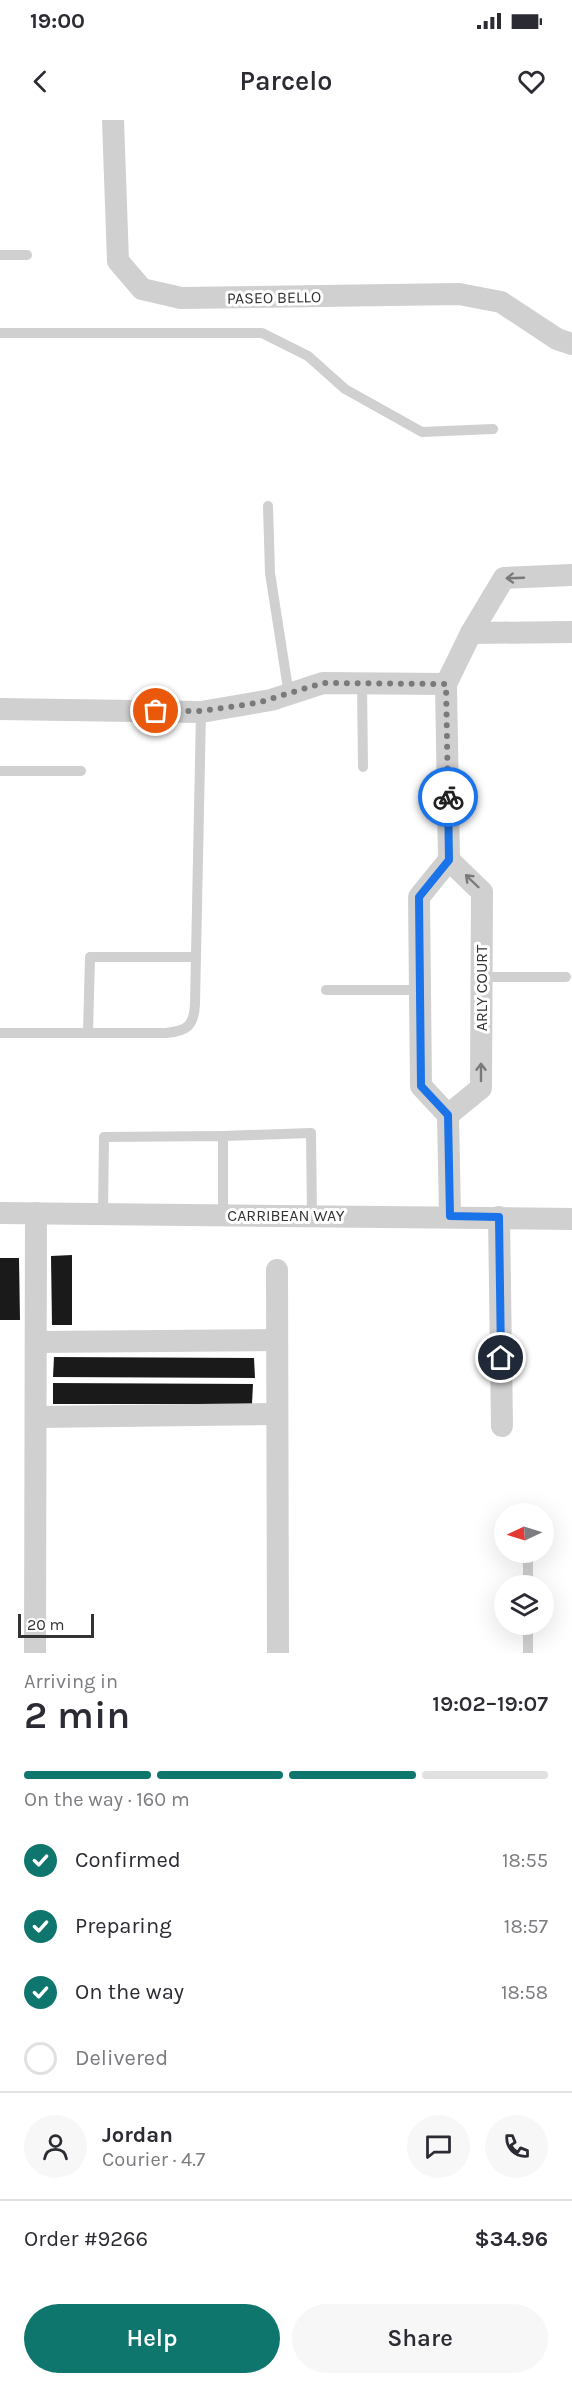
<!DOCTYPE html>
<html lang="en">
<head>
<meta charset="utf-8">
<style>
  :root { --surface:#fff; --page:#f7f7f7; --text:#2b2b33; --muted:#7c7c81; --line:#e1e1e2; --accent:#0f766e }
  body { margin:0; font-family:Karla,sans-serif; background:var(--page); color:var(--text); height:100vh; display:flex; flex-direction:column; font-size:22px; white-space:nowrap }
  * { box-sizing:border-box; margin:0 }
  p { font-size:20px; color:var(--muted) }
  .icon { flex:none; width:33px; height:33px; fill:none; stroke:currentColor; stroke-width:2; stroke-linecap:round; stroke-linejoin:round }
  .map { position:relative; height:1533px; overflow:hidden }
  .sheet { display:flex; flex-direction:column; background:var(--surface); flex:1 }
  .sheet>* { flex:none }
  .needle { width:39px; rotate:266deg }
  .tools { position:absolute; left:494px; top:1383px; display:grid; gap:12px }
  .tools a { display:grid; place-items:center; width:60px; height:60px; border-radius:50%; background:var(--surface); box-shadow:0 6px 24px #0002; font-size:30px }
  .scale { position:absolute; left:18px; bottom:15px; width:76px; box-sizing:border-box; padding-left:6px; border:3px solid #333; border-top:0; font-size:16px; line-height:21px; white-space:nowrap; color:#333; -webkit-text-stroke:4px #fff; paint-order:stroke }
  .pin { position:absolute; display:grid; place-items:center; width:51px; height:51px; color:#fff; margin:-26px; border:3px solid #fff; border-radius:50%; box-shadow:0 2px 6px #0007 }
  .courier { position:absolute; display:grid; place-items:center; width:60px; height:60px; margin:-30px; border:4px solid #1a73e8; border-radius:50%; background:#fff; color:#222; box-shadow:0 2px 8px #0007 }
  .head em { font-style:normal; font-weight:600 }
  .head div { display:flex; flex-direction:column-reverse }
  .head { display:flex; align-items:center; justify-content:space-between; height:102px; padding:0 24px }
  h1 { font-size:39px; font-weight:600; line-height:45px }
  .bar { display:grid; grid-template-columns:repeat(4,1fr); gap:9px 6px; align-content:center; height:72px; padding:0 24px }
  .bar i { height:8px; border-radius:4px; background:var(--line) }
  .bar .active { background:var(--accent) }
  .bar p { grid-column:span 4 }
  .line { display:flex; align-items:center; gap:15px; padding:0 24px; border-top:2px solid var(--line) }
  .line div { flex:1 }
  .round { display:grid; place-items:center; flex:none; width:63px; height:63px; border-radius:32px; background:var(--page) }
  ol { padding:0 24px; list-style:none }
  li { display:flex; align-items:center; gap:18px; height:66px }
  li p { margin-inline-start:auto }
  li .icon { padding:6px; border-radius:50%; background:var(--accent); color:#fff; stroke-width:4 }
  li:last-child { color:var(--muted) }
  li i { width:33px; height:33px; border:3px solid var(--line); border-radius:50% }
  .action { display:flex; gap:12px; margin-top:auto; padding:12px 24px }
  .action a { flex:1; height:69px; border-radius:36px; background:var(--accent); color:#fff; font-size:24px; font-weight:600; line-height:69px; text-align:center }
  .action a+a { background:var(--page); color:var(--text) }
  .status { display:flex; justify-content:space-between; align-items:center; height:42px; padding:0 30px; background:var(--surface); direction:ltr }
  .status svg { height:16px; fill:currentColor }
  header { display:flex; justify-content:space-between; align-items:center; height:78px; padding:0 24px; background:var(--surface); font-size:27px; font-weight:600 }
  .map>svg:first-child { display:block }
  .building { fill:#1a1a1a }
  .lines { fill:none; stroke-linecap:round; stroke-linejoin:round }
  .service { stroke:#d0d0d0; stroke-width:10 }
  .minor { stroke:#d0d0d0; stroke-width:22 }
  .oneway { stroke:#7a7a7a }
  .done { stroke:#7a7a7a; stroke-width:6; stroke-dasharray:0 10.8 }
  .route { stroke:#1a73e8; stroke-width:8 }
  .labels { text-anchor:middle; stroke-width:6; stroke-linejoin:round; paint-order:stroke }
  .street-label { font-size:16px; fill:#333; stroke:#fff }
</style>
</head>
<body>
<div class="status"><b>19:00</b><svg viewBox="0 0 49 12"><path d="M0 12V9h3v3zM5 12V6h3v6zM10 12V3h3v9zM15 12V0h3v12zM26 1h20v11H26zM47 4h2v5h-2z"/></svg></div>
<header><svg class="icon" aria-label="back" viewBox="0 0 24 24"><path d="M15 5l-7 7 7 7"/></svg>Parcelo<svg class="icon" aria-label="heart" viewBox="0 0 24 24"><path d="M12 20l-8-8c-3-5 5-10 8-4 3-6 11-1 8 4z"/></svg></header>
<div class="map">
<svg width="572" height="1533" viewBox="0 0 572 1533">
  <rect width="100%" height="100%" fill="#fff"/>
  <g class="building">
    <path d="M72,1135V1205H52L51,1136Z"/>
    <path d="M0,1138H19L20,1200H0Z"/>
    <path d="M54,1237L254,1238L255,1258L53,1257Z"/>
    <path d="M53,1263L253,1264L252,1284H53Z"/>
  </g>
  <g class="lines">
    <g class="service">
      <path d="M0,135H27"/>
      <path d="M0,213H262L308,236L345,269L422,312L493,309"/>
      <path d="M268,386L270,453L289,575"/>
      <path d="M362,563L363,647"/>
      <path d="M0,651H81"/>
      <path d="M481,857H566"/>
      <path d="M326,870H420"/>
      <path d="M88,912L90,837H196"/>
      <path d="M0,913H166C187,911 194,906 195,884L201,592"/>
      <path d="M223,1016L311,1013L312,1095"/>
      <path d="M103,1093L104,1017L223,1016V1094"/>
      <path d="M528,1466V1432"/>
      <path d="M528,1533V1504"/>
    </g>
    <g class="minor">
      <path d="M113,0L118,141L142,169L181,178L459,174L501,182L557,219L572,224"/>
      <path d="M471,513L572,512"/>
      <path d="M0,589L201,592L271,580L323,563L446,564"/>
      <path d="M448,995L481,968L482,772L449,740"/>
      <path d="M0,1093L572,1099"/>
      <path d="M450,1096L448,995L421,966L419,777L449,740L446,564L471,513L504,458L572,455"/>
      <path d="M499,1097L502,1306"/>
      <path d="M277,1150L278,1533"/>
      <path d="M36,1222L277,1220"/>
      <path d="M36,1297L277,1294"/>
      <path d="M35,1533L36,1093"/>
    </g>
  </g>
  <defs><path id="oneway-shaft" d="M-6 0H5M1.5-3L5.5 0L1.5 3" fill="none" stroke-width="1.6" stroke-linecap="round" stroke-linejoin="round" transform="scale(1.5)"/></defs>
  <g class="oneway">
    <use href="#oneway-shaft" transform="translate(515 458) rotate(178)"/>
    <use href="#oneway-shaft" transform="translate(472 761) rotate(-136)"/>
    <use href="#oneway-shaft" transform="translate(481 952) rotate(-90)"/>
  </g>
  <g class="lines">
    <path class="done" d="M156,591H201L257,583L323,563L446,564L448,677"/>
    <path class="route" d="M448,677L449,740L419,777L421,966L448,995L450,1096L499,1097L501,1238"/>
  </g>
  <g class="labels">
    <g class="street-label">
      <text transform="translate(274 177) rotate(-1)" y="6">PASEO BELLO</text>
      <text transform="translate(481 868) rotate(-90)" y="6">ARLY COURT</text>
      <text x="286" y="1101">CARRIBEAN WAY</text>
    </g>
  </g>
</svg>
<div class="tools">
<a><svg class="needle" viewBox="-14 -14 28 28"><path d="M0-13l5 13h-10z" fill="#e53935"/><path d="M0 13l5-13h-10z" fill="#7c7c81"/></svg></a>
<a><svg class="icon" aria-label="layers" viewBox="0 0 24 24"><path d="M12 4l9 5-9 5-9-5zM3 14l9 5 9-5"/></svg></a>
</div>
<div class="scale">20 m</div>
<div class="pin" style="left:156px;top:591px;background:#ea580c"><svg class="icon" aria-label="bag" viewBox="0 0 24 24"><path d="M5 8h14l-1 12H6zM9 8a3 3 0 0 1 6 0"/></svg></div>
<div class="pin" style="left:501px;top:1238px;background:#1f2937"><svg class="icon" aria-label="home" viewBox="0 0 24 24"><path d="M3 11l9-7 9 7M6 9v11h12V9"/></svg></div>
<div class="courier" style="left:448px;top:677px"><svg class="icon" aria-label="bike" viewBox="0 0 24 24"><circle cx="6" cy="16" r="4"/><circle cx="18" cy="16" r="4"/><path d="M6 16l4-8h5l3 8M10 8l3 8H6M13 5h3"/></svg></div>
</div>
<section class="sheet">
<div class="head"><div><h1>2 min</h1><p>Arriving in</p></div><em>19:02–19:07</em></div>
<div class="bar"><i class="active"></i><i class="active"></i><i class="active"></i><i></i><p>On the way · 160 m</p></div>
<ol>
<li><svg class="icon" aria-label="check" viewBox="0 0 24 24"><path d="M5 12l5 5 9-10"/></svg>Confirmed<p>18:55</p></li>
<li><svg class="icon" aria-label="check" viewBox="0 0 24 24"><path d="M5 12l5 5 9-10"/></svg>Preparing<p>18:57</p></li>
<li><svg class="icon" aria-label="check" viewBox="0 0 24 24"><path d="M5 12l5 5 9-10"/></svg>On the way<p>18:58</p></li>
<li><i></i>Delivered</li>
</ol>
<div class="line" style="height:108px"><a class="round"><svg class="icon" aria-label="person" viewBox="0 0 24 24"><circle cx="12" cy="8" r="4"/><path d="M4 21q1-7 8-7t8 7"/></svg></a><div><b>Jordan</b><p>Courier · 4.7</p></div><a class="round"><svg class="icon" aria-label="chat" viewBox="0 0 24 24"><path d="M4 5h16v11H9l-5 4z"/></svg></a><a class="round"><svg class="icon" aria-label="phone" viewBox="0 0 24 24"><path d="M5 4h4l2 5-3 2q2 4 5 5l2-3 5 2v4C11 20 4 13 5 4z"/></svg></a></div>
<div class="line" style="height:78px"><div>Order #9266</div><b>$34.96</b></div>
<div class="action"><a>Help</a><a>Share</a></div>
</section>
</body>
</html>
